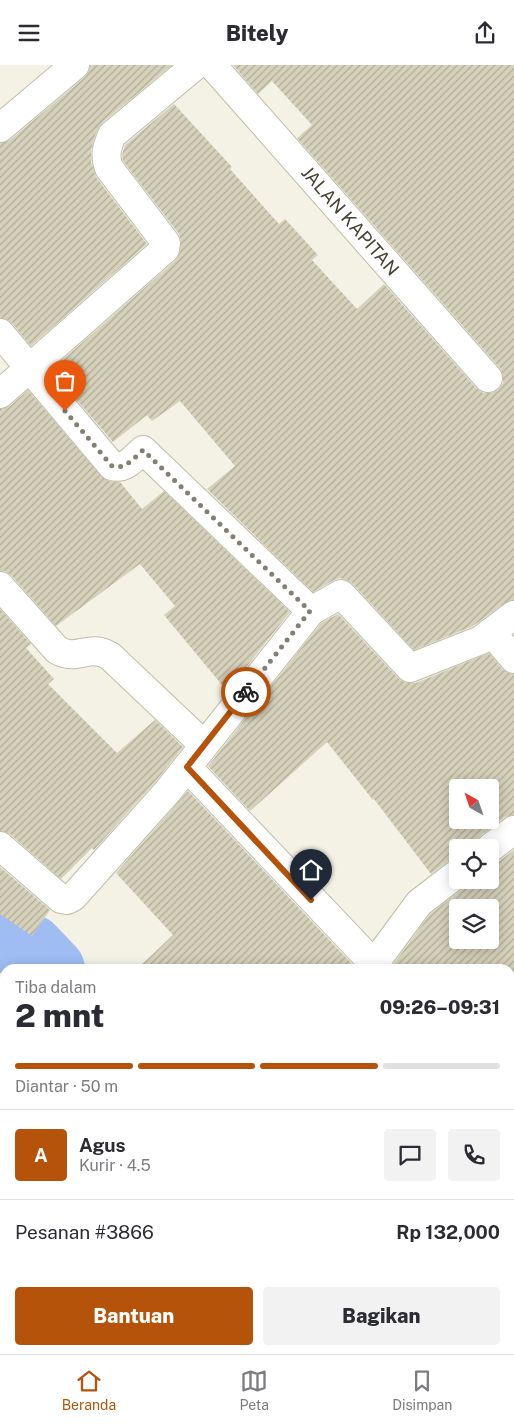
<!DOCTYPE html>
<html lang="id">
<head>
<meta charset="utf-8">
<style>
  :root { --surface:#fff; --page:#f2f2f3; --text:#2b2b33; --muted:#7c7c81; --line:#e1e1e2; --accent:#b45309 }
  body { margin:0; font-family:"Public Sans",sans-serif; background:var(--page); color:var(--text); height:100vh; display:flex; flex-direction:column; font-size:19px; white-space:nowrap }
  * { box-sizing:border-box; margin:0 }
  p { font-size:16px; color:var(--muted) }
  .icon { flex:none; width:28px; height:28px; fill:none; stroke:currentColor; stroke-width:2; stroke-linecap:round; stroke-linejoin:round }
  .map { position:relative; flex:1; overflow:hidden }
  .panel { position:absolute; left:0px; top:899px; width:515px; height:391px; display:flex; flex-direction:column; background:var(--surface); border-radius:15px 15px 0 0; box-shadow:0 2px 12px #0003 }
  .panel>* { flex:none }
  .needle { width:32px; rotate:320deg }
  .fabs { position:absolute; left:449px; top:714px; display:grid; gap:10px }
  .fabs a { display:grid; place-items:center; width:50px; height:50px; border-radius:5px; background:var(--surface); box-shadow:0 2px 12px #0003; font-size:25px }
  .pin { position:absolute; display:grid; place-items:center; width:42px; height:42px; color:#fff; margin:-51px -21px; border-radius:50% 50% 50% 0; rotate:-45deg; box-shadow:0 0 5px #0007 }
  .pin .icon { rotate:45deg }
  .courier { position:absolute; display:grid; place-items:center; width:50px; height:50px; margin:-25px; border:4px solid #b45309; border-radius:50%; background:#fff; color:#222; box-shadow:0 1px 6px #0007 }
  .overview em { font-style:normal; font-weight:800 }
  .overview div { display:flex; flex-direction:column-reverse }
  .overview { display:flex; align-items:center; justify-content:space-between; height:85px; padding:0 15px }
  h1 { font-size:32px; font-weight:800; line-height:38px }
  .bar { display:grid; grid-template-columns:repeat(4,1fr); gap:8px 5px; align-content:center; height:60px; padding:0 15px }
  .bar i { height:6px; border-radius:4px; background:var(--line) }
  .bar .current { background:var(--accent) }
  .bar p { grid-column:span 4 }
  .line { display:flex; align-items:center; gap:12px; padding:0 15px; border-top:1px solid var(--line) }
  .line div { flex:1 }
  .round { display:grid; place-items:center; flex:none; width:52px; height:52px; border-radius:5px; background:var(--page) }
  .action { display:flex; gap:10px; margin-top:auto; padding:10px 15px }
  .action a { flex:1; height:58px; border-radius:5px; background:var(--accent); color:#fff; font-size:20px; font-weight:800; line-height:58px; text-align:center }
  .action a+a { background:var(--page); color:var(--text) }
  header { display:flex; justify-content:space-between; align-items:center; height:65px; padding:0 15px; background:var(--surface); font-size:22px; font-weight:800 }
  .dock { display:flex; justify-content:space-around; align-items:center; height:70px; border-top:1px solid var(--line); background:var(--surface); font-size:14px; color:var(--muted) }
  .dock a { display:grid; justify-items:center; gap:2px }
  .dock .current { color:var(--accent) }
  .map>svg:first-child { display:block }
  .education { fill:#edeccf }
  .grass { fill:#c0e9ac }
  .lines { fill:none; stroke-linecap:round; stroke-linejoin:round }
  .river { stroke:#9fbdf3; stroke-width:64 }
  .building { fill:url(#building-hatch); fill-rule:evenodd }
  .minor-casing { stroke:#bfbda8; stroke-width:30 }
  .minor { stroke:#fff; stroke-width:28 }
  .done { stroke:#838073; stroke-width:5; stroke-dasharray:0 9 }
  .route { stroke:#b45309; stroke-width:6 }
  .labels { text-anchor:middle; stroke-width:5; stroke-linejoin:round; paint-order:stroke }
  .street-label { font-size:18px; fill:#464335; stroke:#fff }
</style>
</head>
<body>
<header><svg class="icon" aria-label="menu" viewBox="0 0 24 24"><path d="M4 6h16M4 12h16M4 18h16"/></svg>Bitely<svg class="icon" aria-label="share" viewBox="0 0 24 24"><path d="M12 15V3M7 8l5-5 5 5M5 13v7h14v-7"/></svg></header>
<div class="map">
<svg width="514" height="1289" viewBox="0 0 514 1289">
  <defs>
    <pattern id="building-hatch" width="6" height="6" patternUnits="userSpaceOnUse" patternTransform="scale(1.25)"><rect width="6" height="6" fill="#d5d1ba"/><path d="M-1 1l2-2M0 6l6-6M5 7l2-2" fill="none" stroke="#afab98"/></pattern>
  </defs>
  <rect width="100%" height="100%" fill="#f3f2e5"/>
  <path class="education" d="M5,1204V1285H367L363,1289H0V1211Z"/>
  <path class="grass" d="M5,1257V1285H175L172,1289H0V1264Z"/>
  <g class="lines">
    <g class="river">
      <path d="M0,875L32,882L53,904"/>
      <path d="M509,1285L511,1289"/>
    </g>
  </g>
  <g class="building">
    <path d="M90,0H172L102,58L96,68L91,85V97L96,112L147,179L31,281L12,258L6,254L0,253V78L10,75L85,12L89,6Z"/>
    <path d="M233,0H514V535L505,538L473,561L414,585L352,518L347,515L340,513L334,515L313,527L207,424L235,401L180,336L152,356L147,350L113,377L51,305L175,196L180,187L181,175L179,169L123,96L122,90L125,80L174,39L232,102L230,104L279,159L285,154L318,190L312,195L357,244L384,219L476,323L483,328H491L498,325L503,318V310L500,303L297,73L312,60L272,16L258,29Z"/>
    <path d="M28,325L101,411L109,416L120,417L142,444L164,426L290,547L227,626L164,550L175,541L140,499L56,561L12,511L5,506H0V344L10,341Z"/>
    <path d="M0,544L31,579L26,583L54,614L48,619L117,688L155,655L183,682L156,716L94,785L92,783L61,814L10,769L0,766Z"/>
    <path d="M338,549L399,614L406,618H416L489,588L502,604L508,608L514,609V750L505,752L481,770L476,776L475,782H458V793L448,796L431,809L374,734L373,735L327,677L250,746L208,701L321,558ZM458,722H490V755H458Z"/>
    <path d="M188,726L353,900V904H137L173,870L116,808Z"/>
    <path d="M514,785V930L510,926V904H390L430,849L468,820L472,815H490V798L499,796ZM458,842H490V875H458Z"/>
    <path d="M0,802L50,845L32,871L0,849Z"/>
  </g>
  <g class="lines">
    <g class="minor-casing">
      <g id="minor">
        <path d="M212,0L488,313"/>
        <path d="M0,63L75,0"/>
        <path d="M0,268L112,401C125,405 134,393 143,385L311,546L341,529L410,603L481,575L514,550"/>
        <path d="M0,329L165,184L166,178L109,103C104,90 107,82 112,70L196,0"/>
        <path d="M0,521L57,585C78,597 88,578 110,591L204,680"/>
        <path d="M491,567L514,594"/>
        <path d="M187,702L374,899"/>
        <path d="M0,781L61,834L67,835L73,832L168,726L311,546"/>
        <path d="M490,783L514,765"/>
        <path d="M368,904L374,899L419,838L458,808"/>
        <path d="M0,956L5,959"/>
        <path d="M0,1095L5,1088"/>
        <path d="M422,1285L424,1289"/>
        <path d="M189,1289L191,1285"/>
      </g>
    </g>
    <use href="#minor" class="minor"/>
  </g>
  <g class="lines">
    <path class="done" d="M65,346L112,401C125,405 134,393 143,385L310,546L246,627"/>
    <path class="route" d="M246,627L187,702L311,835"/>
  </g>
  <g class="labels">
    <g class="street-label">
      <text transform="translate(350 156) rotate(49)" y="6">JALAN KAPITAN</text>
    </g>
  </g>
</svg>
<div class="fabs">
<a><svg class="needle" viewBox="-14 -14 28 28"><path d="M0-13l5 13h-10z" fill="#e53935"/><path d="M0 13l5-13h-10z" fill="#7c7c81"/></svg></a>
<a><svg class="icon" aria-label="locate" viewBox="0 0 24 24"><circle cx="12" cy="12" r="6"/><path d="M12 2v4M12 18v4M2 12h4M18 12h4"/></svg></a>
<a><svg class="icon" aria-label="layers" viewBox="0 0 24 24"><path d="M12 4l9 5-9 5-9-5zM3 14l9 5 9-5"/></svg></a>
</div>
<div class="pin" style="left:65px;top:346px;background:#ea580c"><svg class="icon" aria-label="bag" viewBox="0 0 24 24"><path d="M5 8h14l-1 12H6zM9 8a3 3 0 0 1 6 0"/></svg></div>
<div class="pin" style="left:311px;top:835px;background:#1f2937"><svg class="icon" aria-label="home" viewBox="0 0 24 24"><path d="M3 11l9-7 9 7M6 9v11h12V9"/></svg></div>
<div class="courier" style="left:246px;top:627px"><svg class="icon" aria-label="bike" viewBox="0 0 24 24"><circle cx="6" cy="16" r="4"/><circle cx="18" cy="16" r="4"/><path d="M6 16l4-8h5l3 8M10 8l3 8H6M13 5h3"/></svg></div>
<section class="panel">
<div class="overview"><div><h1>2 mnt</h1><p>Tiba dalam</p></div><em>09:26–09:31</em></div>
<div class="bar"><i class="current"></i><i class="current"></i><i class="current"></i><i></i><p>Diantar · 50 m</p></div>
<div class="line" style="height:90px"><b class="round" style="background:var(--accent);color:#fff">A</b><div><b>Agus</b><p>Kurir · 4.5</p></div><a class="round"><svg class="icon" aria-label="chat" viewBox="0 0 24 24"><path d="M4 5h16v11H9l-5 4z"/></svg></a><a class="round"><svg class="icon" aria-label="phone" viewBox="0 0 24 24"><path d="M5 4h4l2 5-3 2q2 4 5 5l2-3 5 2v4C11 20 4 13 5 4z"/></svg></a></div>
<div class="line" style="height:65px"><div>Pesanan #3866</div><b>Rp 132,000</b></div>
<div class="action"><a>Bantuan</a><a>Bagikan</a></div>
</section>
</div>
<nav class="dock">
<a class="current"><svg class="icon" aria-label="home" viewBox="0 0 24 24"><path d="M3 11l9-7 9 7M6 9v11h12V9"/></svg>Beranda</a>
<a><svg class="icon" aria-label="map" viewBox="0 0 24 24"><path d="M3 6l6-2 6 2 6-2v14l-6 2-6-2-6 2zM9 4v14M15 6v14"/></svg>Peta</a>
<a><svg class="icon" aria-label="saved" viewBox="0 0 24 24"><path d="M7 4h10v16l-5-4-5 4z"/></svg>Disimpan</a>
</nav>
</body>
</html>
